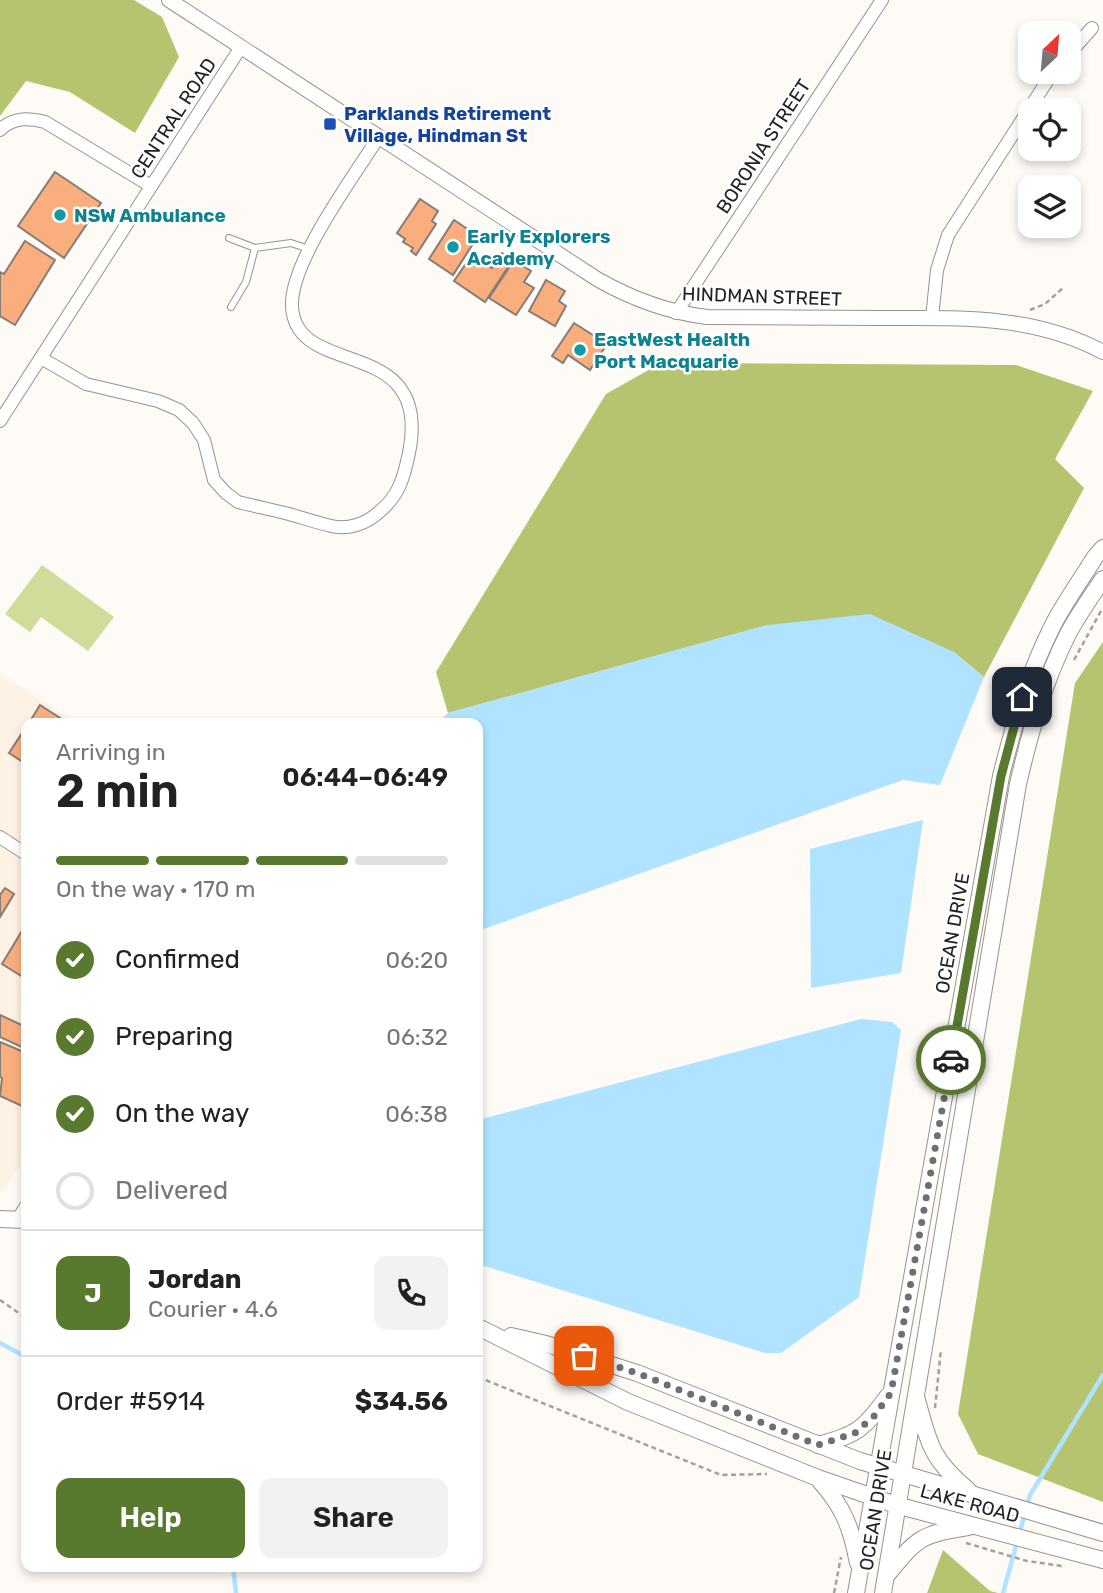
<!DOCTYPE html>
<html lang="en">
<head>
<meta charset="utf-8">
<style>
  :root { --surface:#fff; --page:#f2f2f2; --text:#222; --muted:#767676; --line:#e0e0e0; --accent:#59792f }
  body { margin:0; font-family:Rubik,sans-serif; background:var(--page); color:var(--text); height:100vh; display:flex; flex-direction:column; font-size:26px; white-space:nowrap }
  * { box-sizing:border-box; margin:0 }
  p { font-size:23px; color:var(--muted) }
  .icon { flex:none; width:38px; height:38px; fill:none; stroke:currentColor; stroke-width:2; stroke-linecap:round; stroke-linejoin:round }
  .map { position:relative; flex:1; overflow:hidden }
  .drawer { position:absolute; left:21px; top:718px; width:462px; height:854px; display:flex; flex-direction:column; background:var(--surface); border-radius:14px; box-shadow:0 4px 10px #0003 }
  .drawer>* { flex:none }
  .needle { width:46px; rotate:26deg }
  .fabs { position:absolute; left:1018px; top:21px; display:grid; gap:14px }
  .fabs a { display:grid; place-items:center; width:63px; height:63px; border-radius:14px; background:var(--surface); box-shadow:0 4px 10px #0003; font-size:35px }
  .pin { position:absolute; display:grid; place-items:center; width:60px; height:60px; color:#fff; margin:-30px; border-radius:14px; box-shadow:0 4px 10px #0006 }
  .courier { position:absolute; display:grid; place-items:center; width:70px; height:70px; margin:-35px; border:5px solid #59792f; border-radius:50%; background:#fff; color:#222; box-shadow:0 2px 9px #0007 }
  .head em { font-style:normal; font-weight:600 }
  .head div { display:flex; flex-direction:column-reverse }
  .head { display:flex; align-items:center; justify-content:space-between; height:119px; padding:0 35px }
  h1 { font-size:46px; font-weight:600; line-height:52px }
  .bar { display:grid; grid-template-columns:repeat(4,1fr); gap:10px 7px; align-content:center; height:84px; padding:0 35px }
  .bar i { height:9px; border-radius:5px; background:var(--line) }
  .bar .active { background:var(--accent) }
  .bar p { grid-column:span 4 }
  .line { display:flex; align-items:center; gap:18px; padding:0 35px; border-top:2px solid var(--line) }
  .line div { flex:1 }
  .round { display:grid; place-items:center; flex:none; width:74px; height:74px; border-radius:14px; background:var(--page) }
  ol { padding:0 35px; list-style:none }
  li { display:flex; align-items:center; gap:21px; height:77px }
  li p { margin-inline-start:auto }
  li .icon { padding:7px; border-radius:50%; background:var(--accent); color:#fff; stroke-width:4 }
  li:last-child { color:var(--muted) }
  li i { width:38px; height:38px; border:4px solid var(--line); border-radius:50% }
  .primary-button { display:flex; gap:14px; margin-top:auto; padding:14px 35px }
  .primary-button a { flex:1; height:80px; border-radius:14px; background:var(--accent); color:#fff; font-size:28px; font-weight:600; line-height:80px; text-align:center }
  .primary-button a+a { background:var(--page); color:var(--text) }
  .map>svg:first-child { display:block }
  .built { fill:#fdf2e3 }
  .green { fill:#d0dc9a }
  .forest { fill:#b6c36f }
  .water { fill:#afe3ff }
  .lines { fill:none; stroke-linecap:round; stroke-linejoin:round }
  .stream { stroke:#afe3ff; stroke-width:4.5 }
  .building { fill:#faae7e; stroke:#857d77; stroke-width:2 }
  .service-casing { stroke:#99938b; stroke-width:8 }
  .minor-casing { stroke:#99938b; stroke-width:14 }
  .tertiary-casing { stroke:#99938b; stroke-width:16 }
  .secondary-casing { stroke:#99938b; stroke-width:18 }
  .path { stroke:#a4a19d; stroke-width:2.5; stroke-dasharray:5 3.5; stroke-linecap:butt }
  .service { stroke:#fff; stroke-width:6 }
  .minor { stroke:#fff; stroke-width:12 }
  .tertiary { stroke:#fff; stroke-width:14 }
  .secondary { stroke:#fff; stroke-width:16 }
  .done { stroke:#716e6b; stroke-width:7; stroke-dasharray:0 12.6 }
  .route { stroke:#59792f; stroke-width:9 }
  .transit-dot { fill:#1a4fb4; stroke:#fff; stroke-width:2.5 }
  .culture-dot { fill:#0f9aa8; stroke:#fff; stroke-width:2.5 }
  .labels { text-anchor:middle; stroke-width:5; stroke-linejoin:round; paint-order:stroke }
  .transit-label { font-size:19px; font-weight:bold; fill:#164399; stroke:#fff; text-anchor:start }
  .street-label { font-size:19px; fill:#252320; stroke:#fff }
  .culture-label { font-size:19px; font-weight:bold; fill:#0d838f; stroke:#fff; text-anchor:start }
</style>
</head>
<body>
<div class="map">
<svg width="1103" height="1593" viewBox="0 0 1103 1593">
  <rect width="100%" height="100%" fill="#fefaf5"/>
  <path class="built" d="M0,673L77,723H26V1155L6,1188L0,1191Z"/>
  <path class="green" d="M42,565L114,617L88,651L41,617L30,632L5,614Z"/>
  <g class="forest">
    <path d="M0,0H134L162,17L179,57L135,133L70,92L26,81L0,116Z"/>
    <path d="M661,363L1016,365L1093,391L1055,459L1084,488L984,677L954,652L768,625L448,713L436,672L606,394Z"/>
    <path d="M1103,642V1502L978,1454L958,1414L1075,683Z"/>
    <path d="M943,1550L990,1591L998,1593H927Z"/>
  </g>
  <g class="water">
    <path d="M870,614L954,652L984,677L940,785L903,780L478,931V723H437L448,713L768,625Z"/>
    <path d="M923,820L901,973L811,988L810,849Z"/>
    <path d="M861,1019L892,1022L901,1030L859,1297L781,1353H765L481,1265L478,1261V1120Z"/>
  </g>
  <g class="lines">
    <g class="stream">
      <path d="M0,1343L26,1357"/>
      <path d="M233,1566L236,1593"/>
      <path d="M1003,1593L1030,1495L1103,1375"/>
    </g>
  </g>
  <g class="building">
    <path d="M55,172L101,203L64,258L18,226Z"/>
    <path d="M420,199L438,211L432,221L436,224L416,255L411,251L413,248L403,242L405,239L397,233Z"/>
    <path d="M454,220L478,236L453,275L429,259Z"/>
    <path d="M25,241L55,260L15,325L0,316V272L4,274Z"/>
    <path d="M502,253L512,261L485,302L454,281L472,255L492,268Z"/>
    <path d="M514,260L531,271L524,282L534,288L516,315L489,298Z"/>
    <path d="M546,280L565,291L559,301L566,306L555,326L529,311Z"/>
    <path d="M574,323L607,344L590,370L568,355L563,363L552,356Z"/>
    <path d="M40,705L68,723H29Z"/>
    <path d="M26,727V764L9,753Z"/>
    <path d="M5,888L14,894L0,917V895Z"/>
    <path d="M26,924V979L2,964Z"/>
    <path d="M0,1015L26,1027V1049L0,1037Z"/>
    <path d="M0,1042L26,1053V1101L24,1107L0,1096L2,1078L0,1077Z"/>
  </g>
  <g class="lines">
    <g class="service-casing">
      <g id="service">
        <path d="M229,238L255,248L291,243L309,249"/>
        <path d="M231,307L246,282L255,248"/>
      </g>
    </g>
    <g class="minor-casing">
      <g id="minor">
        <path d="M1069,54L1092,28"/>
        <path d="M0,130C13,117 28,118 45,122L151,186"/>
        <path d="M676,313L882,0"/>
        <path d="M932,318L937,270L948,235L1053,72"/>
        <path d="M41,358L86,384L158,401L179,410L193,423L204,440L214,480L226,493L238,502C254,506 269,509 285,513C300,517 315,522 331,526C348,530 366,524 379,512C399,496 404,477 409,453C433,332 295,381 292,306C290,262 354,176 378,138"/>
        <path d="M0,421L241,47"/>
        <path d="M0,837L26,854"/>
        <path d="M18,1219L26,1206"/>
      </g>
    </g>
    <g class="tertiary-casing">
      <path id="tertiary" d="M169,0L597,279C632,299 666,312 707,317C764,317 821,318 878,318C957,318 1032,314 1103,352"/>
    </g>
    <g class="secondary-casing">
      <g id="secondary">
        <path d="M0,1219L26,1220"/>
        <path d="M482,1329L628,1402L818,1478L896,1505L1103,1560"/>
        <path d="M511,1336L546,1344L637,1373L860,1461L1103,1533"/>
        <path d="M917,1400C929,1444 931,1459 968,1490"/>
        <path d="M818,1445C857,1435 864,1429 888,1396"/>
        <path d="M820,1481C844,1508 851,1527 858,1563"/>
        <path d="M886,1576C917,1539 919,1534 968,1527"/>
        <path d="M856,1593L1001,776C1014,724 1028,675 1052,627C1064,603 1081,580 1095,557L1103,548"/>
        <path d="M883,1593L1018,784C1030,733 1044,681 1068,634C1078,615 1091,597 1103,579"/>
      </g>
    </g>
    <g class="path">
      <path d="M1030,310L1045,304L1064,287"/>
      <path d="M1074,660L1101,611"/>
      <path d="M0,1300L26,1318"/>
      <path d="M478,1377L721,1475L767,1474"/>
      <path d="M935,1408L941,1349"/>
      <path d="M966,1543L1027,1561L1062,1566"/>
      <path d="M834,1593L841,1557"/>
    </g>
    <use href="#service" class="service"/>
    <use href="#minor" class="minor"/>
    <use href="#tertiary" class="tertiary"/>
    <use href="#secondary" class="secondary"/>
  </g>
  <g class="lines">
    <path class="done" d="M584,1356L637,1373L818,1445L855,1433L874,1416L891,1393L951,1060"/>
    <path class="route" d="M951,1060L1001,776L1022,697"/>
  </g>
  <rect class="transit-dot" x="323" y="117" width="14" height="14" rx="3.5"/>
  <g class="culture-dot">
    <circle cx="60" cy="215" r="7"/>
    <circle cx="453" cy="247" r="7"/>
    <circle cx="580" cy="350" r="7"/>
  </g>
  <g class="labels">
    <g class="transit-label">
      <text x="344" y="120">Parklands Retirement<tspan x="344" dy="22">Village, Hindman St</tspan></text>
    </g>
    <g class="street-label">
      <text transform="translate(173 118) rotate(-57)" y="7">CENTRAL ROAD</text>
      <text transform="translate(763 146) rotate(-57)" y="7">BORONIA STREET</text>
      <text transform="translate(762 296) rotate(2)" y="7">HINDMAN STREET</text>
      <text transform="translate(952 933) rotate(-80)" y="7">OCEAN DRIVE</text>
      <text transform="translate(970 1503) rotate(15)" y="7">LAKE ROAD</text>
      <text transform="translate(875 1510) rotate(-81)" y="7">OCEAN DRIVE</text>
    </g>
    <g class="culture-label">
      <text x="74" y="222">NSW Ambulance</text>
      <text x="467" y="243">Early Explorers<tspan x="467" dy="22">Academy</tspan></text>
      <text x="594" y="346">EastWest Health<tspan x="594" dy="22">Port Macquarie</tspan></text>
    </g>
  </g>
</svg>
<div class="fabs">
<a><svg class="needle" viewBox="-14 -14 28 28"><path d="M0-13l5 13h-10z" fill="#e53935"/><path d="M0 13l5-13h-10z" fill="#767676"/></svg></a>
<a><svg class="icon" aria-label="locate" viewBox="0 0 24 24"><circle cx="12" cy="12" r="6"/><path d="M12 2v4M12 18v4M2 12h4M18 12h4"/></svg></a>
<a><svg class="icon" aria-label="layers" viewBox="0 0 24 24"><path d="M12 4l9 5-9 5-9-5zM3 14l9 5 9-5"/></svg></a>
</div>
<div class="pin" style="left:584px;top:1356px;background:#ea580c"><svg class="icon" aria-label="bag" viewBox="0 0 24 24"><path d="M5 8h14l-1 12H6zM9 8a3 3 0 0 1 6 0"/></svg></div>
<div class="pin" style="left:1022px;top:697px;background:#1f2937"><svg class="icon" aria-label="home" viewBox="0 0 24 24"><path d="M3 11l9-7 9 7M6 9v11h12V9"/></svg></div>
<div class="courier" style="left:951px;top:1060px"><svg class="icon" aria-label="car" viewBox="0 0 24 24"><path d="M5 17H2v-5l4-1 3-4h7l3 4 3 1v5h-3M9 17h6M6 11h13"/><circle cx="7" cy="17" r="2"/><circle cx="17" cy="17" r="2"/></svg></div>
<section class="drawer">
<div class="head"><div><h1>2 min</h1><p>Arriving in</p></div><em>06:44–06:49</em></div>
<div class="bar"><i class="active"></i><i class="active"></i><i class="active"></i><i></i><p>On the way · 170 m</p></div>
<ol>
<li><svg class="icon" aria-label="check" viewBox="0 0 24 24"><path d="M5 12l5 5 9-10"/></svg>Confirmed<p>06:20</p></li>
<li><svg class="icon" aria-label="check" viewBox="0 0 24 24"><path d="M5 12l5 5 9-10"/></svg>Preparing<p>06:32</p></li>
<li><svg class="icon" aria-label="check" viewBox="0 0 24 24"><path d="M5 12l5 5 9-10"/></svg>On the way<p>06:38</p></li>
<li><i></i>Delivered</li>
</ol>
<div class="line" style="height:126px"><b class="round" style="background:var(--accent);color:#fff">J</b><div><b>Jordan</b><p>Courier · 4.6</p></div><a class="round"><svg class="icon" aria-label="phone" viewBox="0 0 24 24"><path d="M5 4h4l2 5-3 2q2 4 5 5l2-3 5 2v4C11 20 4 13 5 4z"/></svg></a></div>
<div class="line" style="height:91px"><div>Order #5914</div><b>$34.56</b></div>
<div class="primary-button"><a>Help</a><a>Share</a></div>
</section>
</div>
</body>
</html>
